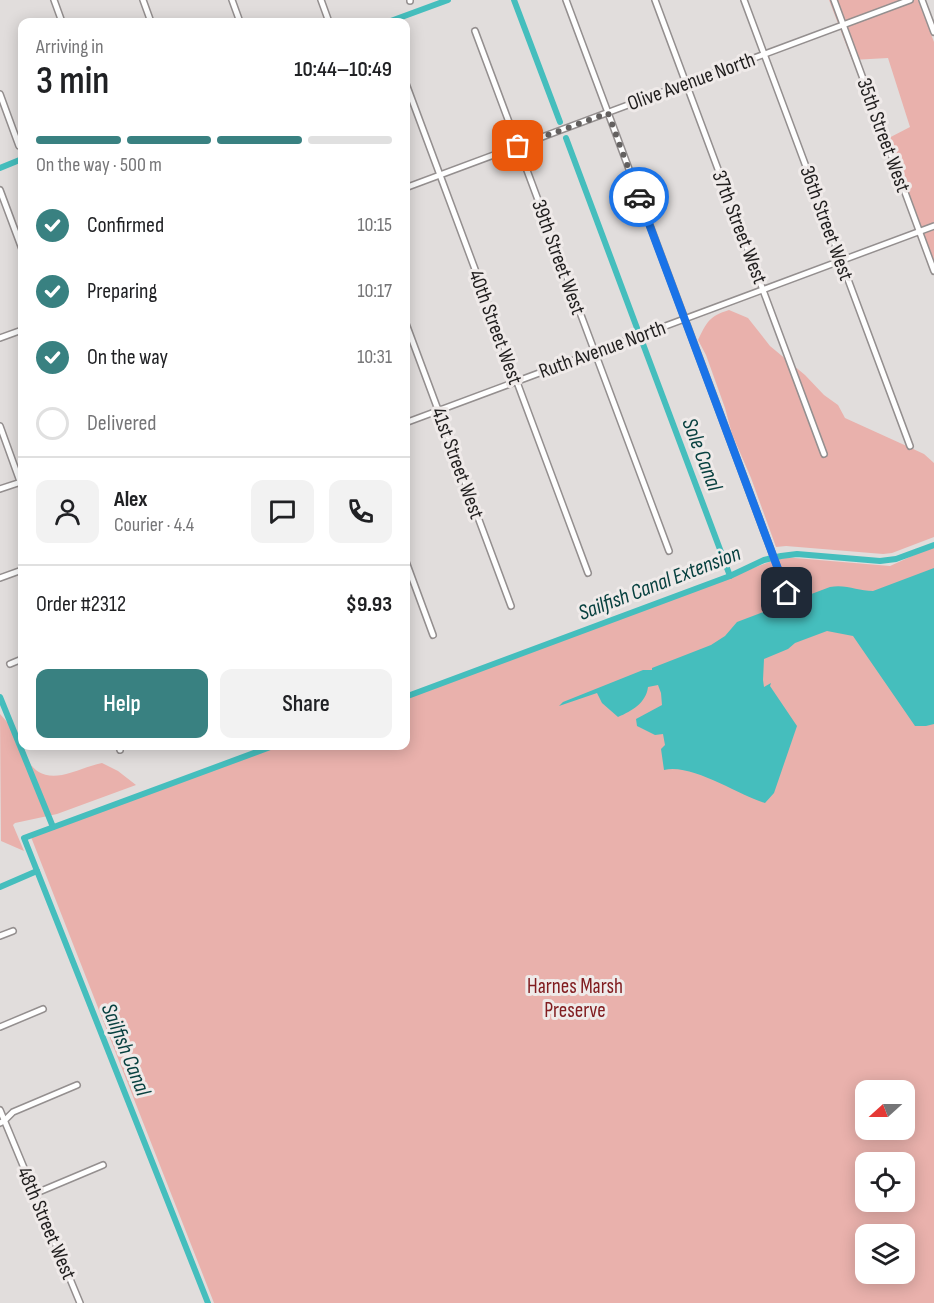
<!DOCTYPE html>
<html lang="en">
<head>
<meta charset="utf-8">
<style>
  :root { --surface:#fff; --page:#f2f2f2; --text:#202124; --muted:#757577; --line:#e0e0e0; --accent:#398181 }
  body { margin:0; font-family:"Sofia Sans Condensed",sans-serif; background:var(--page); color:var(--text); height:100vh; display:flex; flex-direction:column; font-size:22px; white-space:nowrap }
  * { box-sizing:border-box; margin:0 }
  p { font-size:20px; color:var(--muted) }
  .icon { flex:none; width:33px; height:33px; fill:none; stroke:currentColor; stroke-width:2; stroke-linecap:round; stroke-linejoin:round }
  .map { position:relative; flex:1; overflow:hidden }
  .side { position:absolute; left:18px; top:18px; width:392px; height:732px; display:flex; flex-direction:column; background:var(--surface); border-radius:12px; box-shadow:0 3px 15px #0003 }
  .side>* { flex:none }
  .needle { width:39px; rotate:249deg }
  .fabs { position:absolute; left:855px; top:1080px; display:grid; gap:12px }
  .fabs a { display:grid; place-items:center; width:60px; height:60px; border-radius:12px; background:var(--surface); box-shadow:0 3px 15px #0003; font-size:30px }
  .pin { position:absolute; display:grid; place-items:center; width:51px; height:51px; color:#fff; margin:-26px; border-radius:12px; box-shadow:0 3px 9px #0006 }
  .courier { position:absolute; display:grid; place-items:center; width:60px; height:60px; margin:-30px; border:4px solid #1a73e8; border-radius:50%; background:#fff; color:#222; box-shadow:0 2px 8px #0007 }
  .headline em { font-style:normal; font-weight:600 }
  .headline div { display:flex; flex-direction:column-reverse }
  .headline { display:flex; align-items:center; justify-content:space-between; height:102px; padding:0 18px }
  h1 { font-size:39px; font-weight:600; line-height:45px }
  .bar { display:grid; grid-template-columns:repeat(4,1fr); gap:9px 6px; align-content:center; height:72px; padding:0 18px }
  .bar i { height:8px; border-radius:4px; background:var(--line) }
  .bar .current { background:var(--accent) }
  .bar p { grid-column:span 4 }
  .line { display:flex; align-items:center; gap:15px; padding:0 18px; border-top:2px solid var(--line) }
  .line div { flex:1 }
  .round { display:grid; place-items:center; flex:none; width:63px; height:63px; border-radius:12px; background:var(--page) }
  ol { padding:0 18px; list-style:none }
  li { display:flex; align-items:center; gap:18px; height:66px }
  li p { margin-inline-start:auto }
  li .icon { padding:6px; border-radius:50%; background:var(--accent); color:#fff; stroke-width:4 }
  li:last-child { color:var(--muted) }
  li i { width:33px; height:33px; border:3px solid var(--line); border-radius:50% }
  .cta { display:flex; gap:12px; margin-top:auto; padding:12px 18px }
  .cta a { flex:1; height:69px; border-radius:12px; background:var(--accent); color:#fff; font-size:24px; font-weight:600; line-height:69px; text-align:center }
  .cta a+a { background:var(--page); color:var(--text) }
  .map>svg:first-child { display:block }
  .green { fill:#e9b1ac; fill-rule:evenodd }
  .water { fill:#45bebd }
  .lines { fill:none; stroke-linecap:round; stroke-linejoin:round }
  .canal { stroke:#45bebd; stroke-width:6 }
  .minor-casing { stroke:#948f8f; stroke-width:8 }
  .minor { stroke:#fff; stroke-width:5 }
  .done { stroke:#646160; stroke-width:6; stroke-dasharray:0 10.8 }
  .route { stroke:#1a73e8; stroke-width:8 }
  .labels { text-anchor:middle; stroke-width:6; stroke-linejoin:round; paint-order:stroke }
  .street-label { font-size:21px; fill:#201e1e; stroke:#efeae9 }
  .park-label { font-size:21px; fill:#811d20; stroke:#efeae9 }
  .water-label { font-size:22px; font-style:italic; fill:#07403f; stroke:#efeae9 }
</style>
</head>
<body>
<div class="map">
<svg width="934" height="1303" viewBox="0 0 934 1303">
  <rect width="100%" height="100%" fill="#e1dddc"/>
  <g class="green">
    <path d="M829,0H918L934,42V271L883,141L910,127L888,58L852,60Z"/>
    <path d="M729,310L748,318L770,346L805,375L824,395L838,405L845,418L911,448L924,454L934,463V537L892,553L883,554L786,546L776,547L751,478L732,434L725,408L706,355L698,340C707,322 709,316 729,310Z"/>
    <path d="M934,546V1303H214L31,837L276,746H405V697L783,557L890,566ZM866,1090H904V1130H866ZM866,1162H904V1202H866ZM866,1234H904V1274H866Z"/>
    <path d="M0,714C4,719 9,723 12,729C25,751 28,781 62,775C76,772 88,766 102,763L118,771L136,785L57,814L15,823L13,825L24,851L1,841Z"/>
  </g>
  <path class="water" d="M934,568V724L926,726H915L853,636L827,631L795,643L788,649L764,659L763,680L764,687L771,683L770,686L797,726L774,793L765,803C738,795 692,763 664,770L661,749L665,745L663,734L655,735L637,726L636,719L662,705L661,693L658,685L648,687C646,703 632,711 618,717L602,703L597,693L559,706L563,702L643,670H652V668L711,645L725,636L737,622L830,587C846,584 858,591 873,591Z"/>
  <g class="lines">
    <g class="canal">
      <path d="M514,0L560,122"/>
      <path d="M388,22L448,0"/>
      <path d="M566,138L637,328"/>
      <path d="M0,168L22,159"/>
      <path d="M643,344L730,576"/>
      <path d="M0,697L53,827"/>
      <path d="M405,697L730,576L764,560L781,556L797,554L880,561L896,559L934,545"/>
      <path d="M0,887L37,871"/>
      <path d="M208,1303L24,838L273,746"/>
    </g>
    <g class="minor-casing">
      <g id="minor">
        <path d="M54,0L62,22"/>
        <path d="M143,0L151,22"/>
        <path d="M232,0L240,22"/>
        <path d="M321,0L329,22"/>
        <path d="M410,0V1"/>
        <path d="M566,0L787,593"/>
        <path d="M655,0L824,454"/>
        <path d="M744,0L910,446"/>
        <path d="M834,0L934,271"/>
        <path d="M922,0L934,32"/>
        <path d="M475,31L669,551"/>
        <path d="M405,81L588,573"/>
        <path d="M0,94L19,146"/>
        <path d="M405,188L910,0"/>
        <path d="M0,190L22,249"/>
        <path d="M405,321L511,606"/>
        <path d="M0,338L22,330"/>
        <path d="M405,423L934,226"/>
        <path d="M0,426L22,487"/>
        <path d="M0,489L21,482"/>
        <path d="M405,559L433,635"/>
        <path d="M0,578L22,570"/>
        <path d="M10,664L22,659"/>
        <path d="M119,746L120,750"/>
        <path d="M0,936L13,931"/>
        <path d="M0,1027L43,1009"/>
        <path d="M0,1110L80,1303"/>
        <path d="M0,1123L4,1121L13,1112L77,1085"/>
        <path d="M34,1194L103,1165"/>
      </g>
    </g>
    <use href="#minor" class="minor"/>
  </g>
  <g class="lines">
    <path class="done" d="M518,146L608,113L639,197"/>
    <path class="route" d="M639,197L787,593"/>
  </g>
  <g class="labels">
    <g class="street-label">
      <text transform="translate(691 81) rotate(-20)" y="7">Olive Avenue North</text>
      <text transform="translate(884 135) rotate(70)" y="7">35th Street West</text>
      <text transform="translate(827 223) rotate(70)" y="7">36th Street West</text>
      <text transform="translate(740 227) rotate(69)" y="7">37th Street West</text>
      <text transform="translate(559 257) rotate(70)" y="7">39th Street West</text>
      <text transform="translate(496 327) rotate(70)" y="7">40th Street West</text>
      <text transform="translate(602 349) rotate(-20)" y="7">Ruth Avenue North</text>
      <text transform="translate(458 463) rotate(70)" y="7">41st Street West</text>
      <text transform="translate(47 1223) rotate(67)" y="7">48th Street West</text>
    </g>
    <g class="park-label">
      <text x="575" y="993">Harnes Marsh<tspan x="575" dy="24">Preserve</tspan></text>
    </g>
    <g class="water-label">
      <text transform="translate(703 454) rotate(69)" y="8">Sole Canal</text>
      <text transform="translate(659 582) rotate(-21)" y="8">Sailfish Canal Extension</text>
      <text transform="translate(127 1049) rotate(68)" y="8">Sailfish Canal</text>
    </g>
  </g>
</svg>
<div class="fabs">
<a><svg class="needle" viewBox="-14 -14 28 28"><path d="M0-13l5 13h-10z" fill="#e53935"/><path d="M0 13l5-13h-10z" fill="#757577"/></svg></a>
<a><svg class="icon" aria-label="locate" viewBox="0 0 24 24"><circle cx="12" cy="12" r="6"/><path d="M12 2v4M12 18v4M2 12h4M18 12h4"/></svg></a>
<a><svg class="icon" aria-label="layers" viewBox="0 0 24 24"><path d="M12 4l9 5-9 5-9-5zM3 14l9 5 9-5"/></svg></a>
</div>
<div class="pin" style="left:518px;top:146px;background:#ea580c"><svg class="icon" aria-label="bag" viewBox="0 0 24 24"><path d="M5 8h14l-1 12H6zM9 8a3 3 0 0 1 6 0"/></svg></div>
<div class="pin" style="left:787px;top:593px;background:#1f2937"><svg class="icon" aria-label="home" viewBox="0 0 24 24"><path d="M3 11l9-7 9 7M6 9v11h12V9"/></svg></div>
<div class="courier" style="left:639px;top:197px"><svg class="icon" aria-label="car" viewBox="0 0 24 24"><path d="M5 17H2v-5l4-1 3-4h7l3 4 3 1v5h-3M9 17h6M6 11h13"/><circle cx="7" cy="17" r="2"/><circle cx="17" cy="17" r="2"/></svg></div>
<section class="side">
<div class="headline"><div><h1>3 min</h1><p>Arriving in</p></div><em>10:44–10:49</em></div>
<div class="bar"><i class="current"></i><i class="current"></i><i class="current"></i><i></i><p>On the way · 500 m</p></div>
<ol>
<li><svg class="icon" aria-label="check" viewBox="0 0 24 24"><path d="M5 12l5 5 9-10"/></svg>Confirmed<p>10:15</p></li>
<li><svg class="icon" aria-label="check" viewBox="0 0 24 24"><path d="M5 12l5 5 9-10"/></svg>Preparing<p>10:17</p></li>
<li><svg class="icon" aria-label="check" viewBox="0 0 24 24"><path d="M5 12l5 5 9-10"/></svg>On the way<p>10:31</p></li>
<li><i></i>Delivered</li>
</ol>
<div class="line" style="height:108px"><a class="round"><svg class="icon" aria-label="person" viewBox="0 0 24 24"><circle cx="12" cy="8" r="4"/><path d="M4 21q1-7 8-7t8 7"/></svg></a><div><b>Alex</b><p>Courier · 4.4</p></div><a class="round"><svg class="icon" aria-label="chat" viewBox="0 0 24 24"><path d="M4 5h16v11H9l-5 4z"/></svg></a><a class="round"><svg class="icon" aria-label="phone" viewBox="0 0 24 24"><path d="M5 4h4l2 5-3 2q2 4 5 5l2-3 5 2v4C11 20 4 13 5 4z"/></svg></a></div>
<div class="line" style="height:78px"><div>Order #2312</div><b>$9.93</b></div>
<div class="cta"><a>Help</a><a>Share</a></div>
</section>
</div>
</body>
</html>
